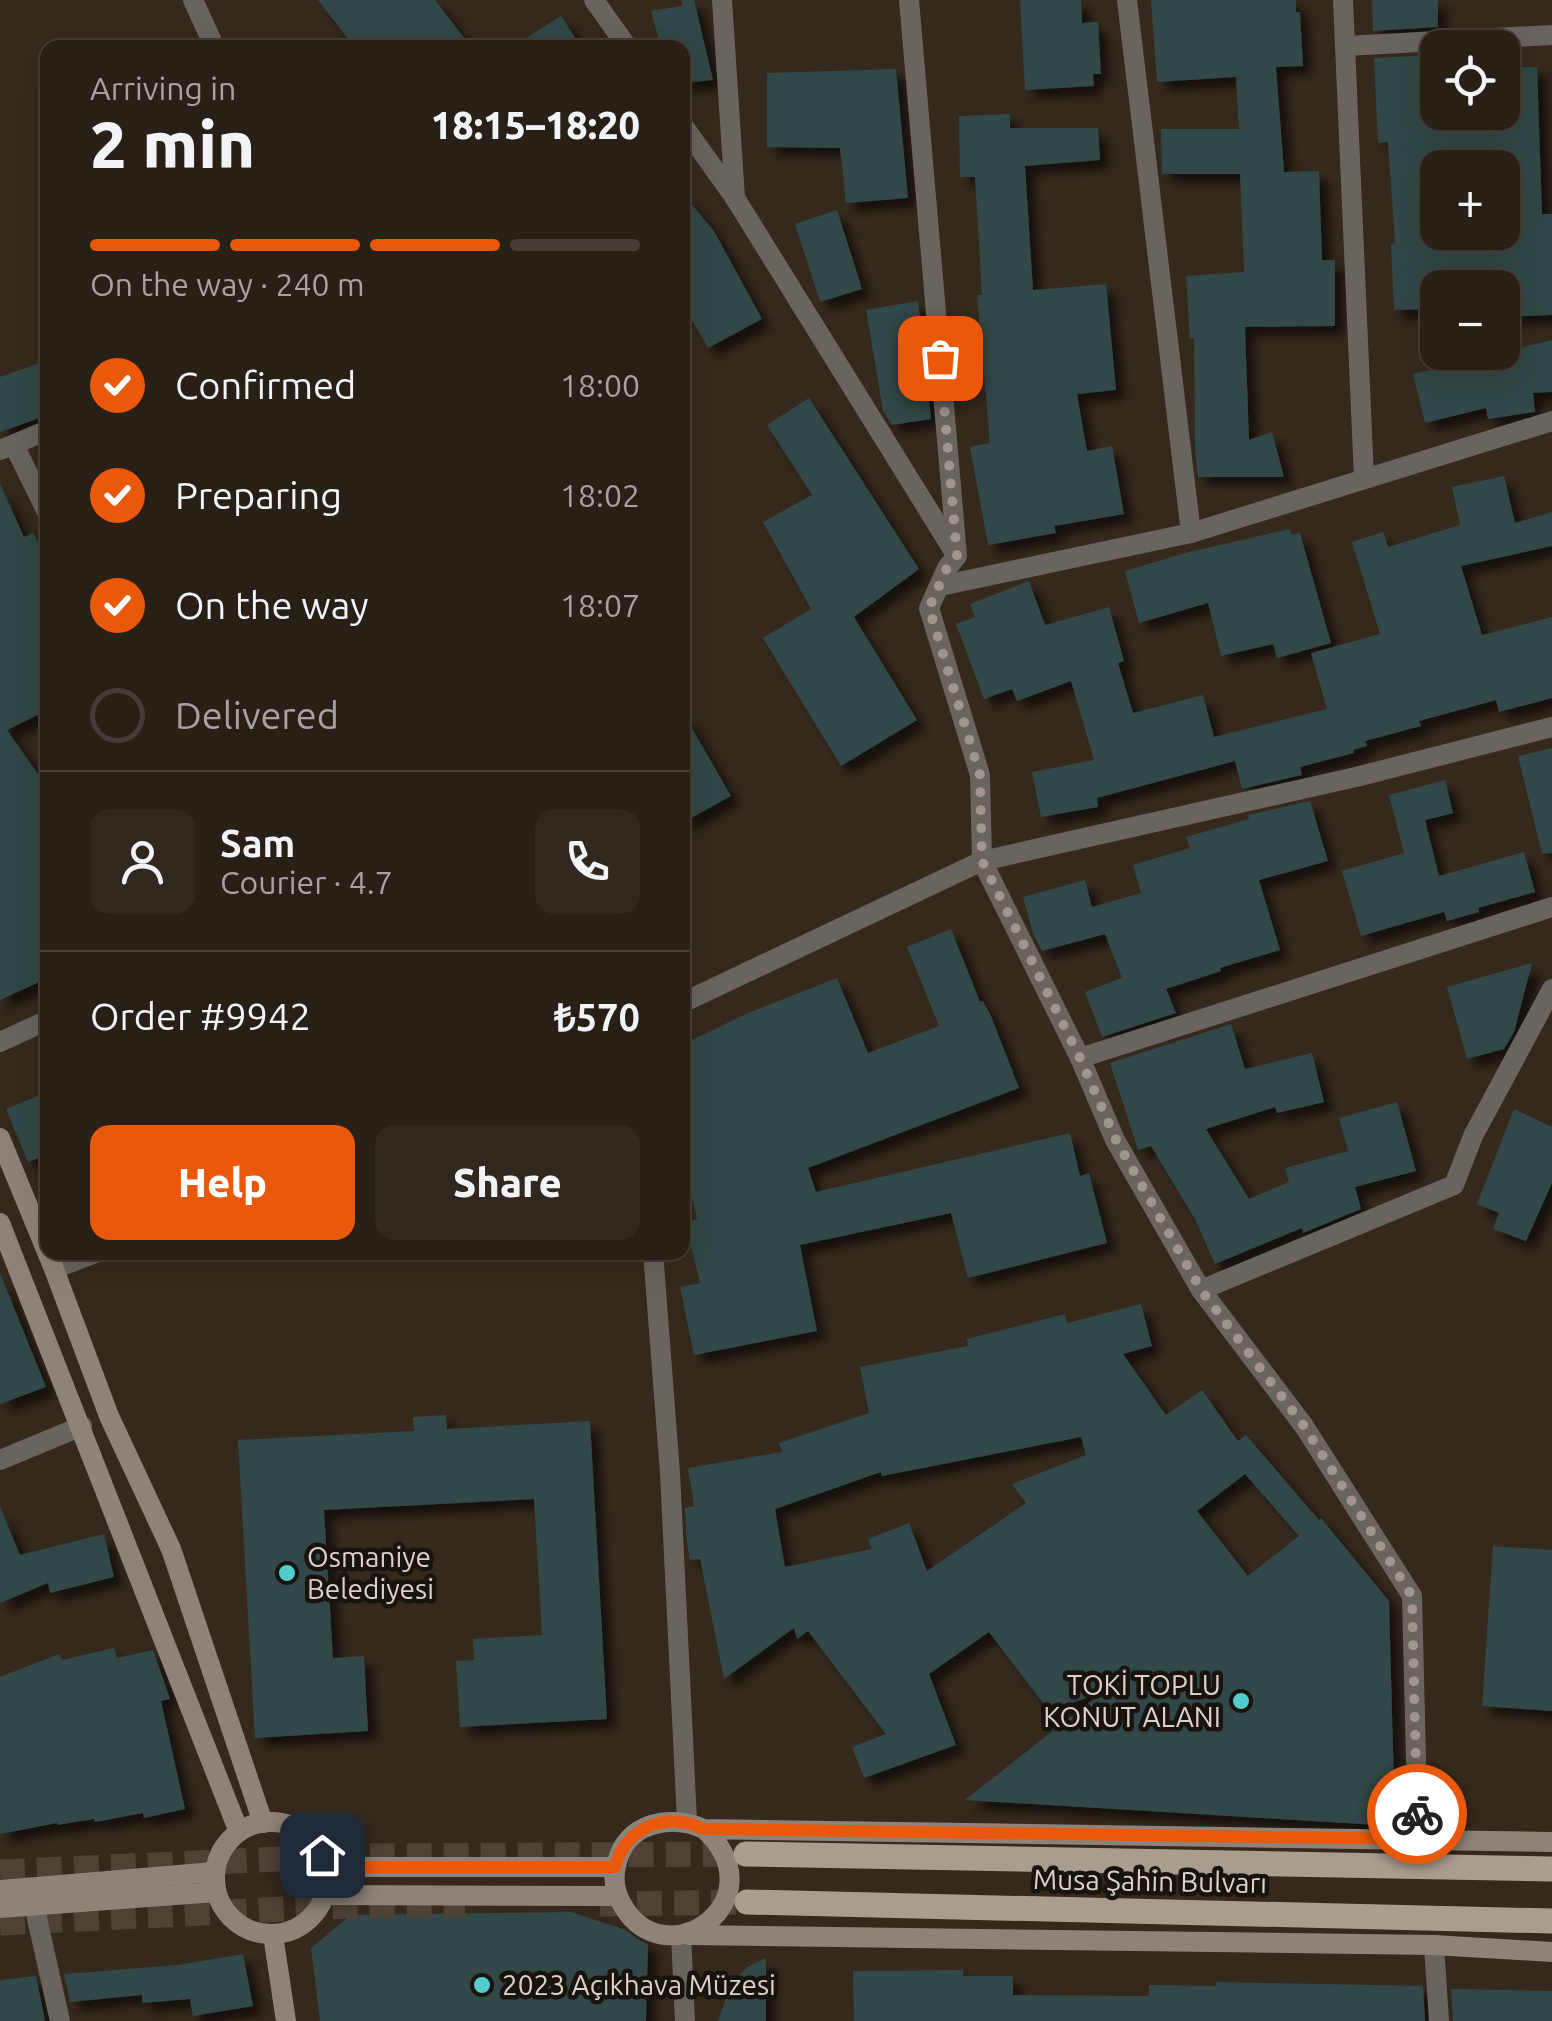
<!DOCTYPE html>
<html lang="en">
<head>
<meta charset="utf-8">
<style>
  :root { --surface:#281f16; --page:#30271f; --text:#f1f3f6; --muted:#a5a2a1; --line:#443d35; --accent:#ea580c }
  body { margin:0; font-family:Ubuntu,sans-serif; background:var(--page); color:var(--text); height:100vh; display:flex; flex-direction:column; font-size:38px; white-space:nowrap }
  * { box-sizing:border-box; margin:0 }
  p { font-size:32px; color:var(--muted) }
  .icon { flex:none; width:55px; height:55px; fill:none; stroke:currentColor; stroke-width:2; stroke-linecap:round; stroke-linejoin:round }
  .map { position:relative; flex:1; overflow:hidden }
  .details { position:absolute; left:40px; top:40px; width:650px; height:1220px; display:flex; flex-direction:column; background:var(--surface); border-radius:20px; box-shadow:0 10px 40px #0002,0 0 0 2px var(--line) }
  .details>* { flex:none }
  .buttons { position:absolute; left:1420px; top:30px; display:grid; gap:20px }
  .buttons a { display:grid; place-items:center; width:100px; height:100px; border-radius:20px; background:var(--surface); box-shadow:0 10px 40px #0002,0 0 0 2px var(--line); font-size:50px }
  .pin { position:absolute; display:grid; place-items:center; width:85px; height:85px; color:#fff; margin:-42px; border-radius:20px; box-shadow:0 5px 15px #0006 }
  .courier { position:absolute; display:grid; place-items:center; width:100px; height:100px; margin:-50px; border:8px solid #ea580c; border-radius:50%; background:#fff; color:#222; box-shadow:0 2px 12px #0007 }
  .head em { font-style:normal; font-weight:800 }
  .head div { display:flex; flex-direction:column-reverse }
  .head { display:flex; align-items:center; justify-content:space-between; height:170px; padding:0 50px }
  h1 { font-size:65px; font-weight:800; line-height:75px }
  .bar { display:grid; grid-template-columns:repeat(4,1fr); gap:15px 10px; align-content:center; height:120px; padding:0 50px }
  .bar i { height:12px; border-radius:8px; background:var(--line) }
  .bar .on { background:var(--accent) }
  .bar p { grid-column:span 4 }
  .line { display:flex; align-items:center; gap:25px; padding:0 50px; border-top:2px solid var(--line) }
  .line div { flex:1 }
  .round { display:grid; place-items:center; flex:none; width:105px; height:105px; border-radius:20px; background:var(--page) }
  ol { padding:0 50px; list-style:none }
  li { display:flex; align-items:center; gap:30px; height:110px }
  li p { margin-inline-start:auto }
  li .icon { padding:10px; border-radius:50%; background:var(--accent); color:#fff; stroke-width:4 }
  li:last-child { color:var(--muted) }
  li i { width:55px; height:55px; border:5px solid var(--line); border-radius:50% }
  .primary-button { display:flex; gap:20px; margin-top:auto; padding:20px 50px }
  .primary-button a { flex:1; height:115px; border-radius:20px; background:var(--accent); color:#fff; font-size:40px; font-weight:800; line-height:115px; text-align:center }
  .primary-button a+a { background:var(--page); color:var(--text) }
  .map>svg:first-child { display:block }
  .building { fill:#324747; fill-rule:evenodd; filter:url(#shadow) }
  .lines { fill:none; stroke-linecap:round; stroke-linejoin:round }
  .primary-tunnel { stroke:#4e4237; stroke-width:25; stroke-dasharray:25 12; stroke-linecap:butt }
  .minor { stroke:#6a645e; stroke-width:20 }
  .tertiary { stroke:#6a645e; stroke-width:20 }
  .secondary { stroke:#8d837a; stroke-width:20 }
  .primary { stroke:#a99c90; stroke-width:25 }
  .done { stroke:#a0968d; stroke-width:10; stroke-dasharray:0 18 }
  .route { stroke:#ea580c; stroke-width:12 }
  .poi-dot { fill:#52cdcc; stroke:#18130d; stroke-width:4 }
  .labels { text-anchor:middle; stroke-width:9; stroke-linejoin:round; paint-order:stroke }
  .poi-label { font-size:28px; fill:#d9d1ca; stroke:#18130d; text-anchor:start }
  .street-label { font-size:28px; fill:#d9d1ca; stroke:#18130d }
</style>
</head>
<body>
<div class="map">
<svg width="1552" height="2021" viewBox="0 0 1552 2021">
  <defs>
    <filter id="shadow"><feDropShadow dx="9" dy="9" stdDeviation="5" flood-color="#0009"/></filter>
  </defs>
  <rect width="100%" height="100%" fill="#35291d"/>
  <g class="building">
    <path d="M318,0H435L472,48H355Z"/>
    <path d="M682,0H694L713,80L682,83V48H661L651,11L682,6Z"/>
    <path d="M1020,0H1081L1082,23L1098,22L1101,74H1093L1094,86L1025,90Z"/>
    <path d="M1151,0H1296V12H1300L1303,66L1276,67L1284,172L1319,171L1322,260H1335V326L1245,327L1249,440L1272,432L1284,477H1198L1195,448L1194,338L1190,339L1186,276L1244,272L1240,174H1162L1161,129H1239L1236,77L1157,82Z"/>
    <path d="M1372,0H1438V27L1373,31Z"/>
    <path d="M561,16L582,48H510Z"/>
    <path d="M1438,55V112H1502V68L1537,67L1542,214H1552V315L1502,317V288H1438V309L1394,310L1391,244L1395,243L1388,142L1378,143L1374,58ZM1438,168H1502V232H1492V240L1438,242Z"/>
    <path d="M896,69L908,198L846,203L840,148L767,147V73Z"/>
    <path d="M1010,114V128H1098L1100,160L1025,166L1033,290L1106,284L1116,390L1077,394L1087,451L1112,446L1124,514L1054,526L1056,533L988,545L970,447L990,443L977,295H982L975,177H960L959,116Z"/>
    <path d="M682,193L714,231L762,319L708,348L682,303Z"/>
    <path d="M837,210L862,289L820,302L795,224Z"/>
    <path d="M918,301L931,419L892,425L883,411L866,310Z"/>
    <path d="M1552,340V392L1533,393L1535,412L1488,419L1486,408L1425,423L1413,374Z"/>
    <path d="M48,360V415L0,432V377Z"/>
    <path d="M809,398L919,569L854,617L917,720L841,766L763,638L811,609L763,522L812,495L767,425Z"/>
    <path d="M1504,476L1515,523L1552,512V546L1461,566L1482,635L1552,617V698L1499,712L1496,700L1419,721L1421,726L1365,741L1367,746L1353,750L1354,753L1300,767L1302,775L1242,789L1235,761L1097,798L1098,807L1041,817L1032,772L1094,760L1071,681L1017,701L1012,689L984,699L956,624L975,617L970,604L1029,581L1045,625L1109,607L1124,661L1118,663L1133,713L1203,695L1214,737L1327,709L1311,653L1380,634L1352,542L1383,532L1388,547L1460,525L1452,487Z"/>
    <path d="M0,484L24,537L33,533L48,562V710L7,730L48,788V978L0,1000Z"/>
    <path d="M1290,529L1292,535L1300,533L1331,643L1277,658L1273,644L1221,656L1208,603L1139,623L1125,571L1185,553Z"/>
    <path d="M682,711L731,796L682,823Z"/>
    <path d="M1552,748V853L1542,854L1518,756Z"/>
    <path d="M1445,780L1453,813L1425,820L1439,876L1524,852L1535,892L1478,908L1479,912L1447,921L1444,912L1361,936L1342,871L1404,853L1389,795Z"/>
    <path d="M1310,801L1328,861L1259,880L1280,950L1220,968L1221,971L1166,989L1176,1013L1102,1037L1085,992L1122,978L1105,934L1042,951L1033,933L1023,897L1085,880L1092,907L1141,893L1133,865L1190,848L1186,837L1249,819L1248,815Z"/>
    <path d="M951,929L980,1002L983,1001L991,1016L1019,1088L808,1168L816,1192L1070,1133L1080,1176L1089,1173L1107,1243L968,1278L951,1213L800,1245L817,1331L694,1355L680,1287L700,1283L685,1222L697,1219L682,1152V1045L748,1013L837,978L868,1053L939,1026L907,947Z"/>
    <path d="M1532,963L1514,1032L1504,1049L1467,1059L1447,987Z"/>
    <path d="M1231,1024L1245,1069L1312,1053L1324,1102L1277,1113L1275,1107L1206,1129L1249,1199L1289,1182L1285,1168L1348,1151L1339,1118L1397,1102L1416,1171L1355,1187L1361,1209L1303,1233L1302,1228L1215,1264L1195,1219L1151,1146L1138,1150L1110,1063Z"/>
    <path d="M48,1092V1154L28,1162L6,1109Z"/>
    <path d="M1514,1109L1552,1127V1183L1526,1241L1493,1229L1499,1213L1477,1204Z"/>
    <path d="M0,1273L46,1387L0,1404Z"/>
    <path d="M1141,1304L1152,1346L1123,1354L1166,1415L1202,1390L1238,1441L1246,1435L1319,1520L1321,1518L1389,1601L1395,1826L965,1800L1101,1693L1049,1711L989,1632L929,1674L956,1745L864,1778L852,1747L886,1734L808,1631L797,1639L794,1628L724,1679L700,1559L690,1560L687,1543L685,1508L694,1506L688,1468L782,1452L779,1443L869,1413L860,1367L968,1346L967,1339L1065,1314L1067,1323ZM1081,1437L1086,1455L1012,1484L1026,1503L927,1571L909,1523L868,1539L872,1549L785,1567L775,1509L881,1472L882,1476ZM1245,1474L1299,1536L1248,1576L1197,1511Z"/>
    <path d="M446,1415L447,1429L590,1421L607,1719L460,1727L456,1661L474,1660L473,1639L542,1635L534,1499L324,1510L333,1658L364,1656L368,1731L255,1738L238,1440L414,1431L413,1417Z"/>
    <path d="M0,1507L20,1555L104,1534L114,1577L50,1593L48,1583L0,1603Z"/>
    <path d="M1493,1546L1552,1550V1711L1482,1706Z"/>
    <path d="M114,1648L117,1658L153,1650L170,1699L161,1701L185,1809L144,1818L143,1813L95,1822L94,1819L57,1825V1823L0,1834V1677L59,1654L62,1660Z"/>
    <path d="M571,1912L626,1930L637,1939L648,1944L646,2021H320L311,1948L351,1915Z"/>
    <path d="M243,1954L253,2006L193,2016L190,1999L142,2003V1995L70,2002L64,1974L178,1965Z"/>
    <path d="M766,1958V2021H718L732,1982L747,1967Z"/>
    <path d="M963,1970V1976H1013V1995L1149,1996V1985L1216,1986V1982L1423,1986L1425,2021H854L853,1971Z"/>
    <path d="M36,1976L45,2021H0V1980Z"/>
    <path d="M1451,1989L1552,1991V2021H1453Z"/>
  </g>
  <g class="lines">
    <g class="primary-tunnel">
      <path d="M0,1872L345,1856L741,1854"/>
      <path d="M600,1904L747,1902"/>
      <path d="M0,1923L346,1906L465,1905"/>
    </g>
    <g class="minor">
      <path d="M193,0L215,48"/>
      <path d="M594,0L628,48"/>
      <path d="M722,0L735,198"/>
      <path d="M909,0L957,556L947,568L929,608L980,775L982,861L1080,1058L1115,1140L1201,1290L1304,1426L1412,1596L1418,1839"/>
      <path d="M1127,0L1191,533"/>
      <path d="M1343,0L1364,478"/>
      <path d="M1345,46L1552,35"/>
      <path d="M682,124L735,198L955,553"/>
      <path d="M14,445L48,514"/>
      <path d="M0,450L48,430"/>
      <path d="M940,586L1191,533L1552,421"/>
      <path d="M682,1003L982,861L1356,777L1552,727"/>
      <path d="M0,1042L48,1020"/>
      <path d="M1080,1058L1552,907"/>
      <path d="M653,1252L670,1473L687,1821"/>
      <path d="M54,1269L98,1252"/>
      <path d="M1201,1290L1454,1185L1473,1136L1552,989"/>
      <path d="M0,1460L82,1426"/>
      <path d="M34,1905L60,2021"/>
      <path d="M1434,1945L1439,2021"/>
    </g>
    <path class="tertiary" d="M681,1935L685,2021"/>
    <g class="secondary">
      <path d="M0,1138L54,1269L109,1416L171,1549L263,1823"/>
      <path d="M0,1223L239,1832"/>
      <circle cx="271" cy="1878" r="56"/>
      <path d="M704,1829C780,1899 667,1980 623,1906C615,1893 612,1878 617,1862C627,1822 671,1814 704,1829L1552,1842"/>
      <path d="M326,1867H615"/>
      <path d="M0,1890L214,1872"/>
      <path d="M325,1895L617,1896"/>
      <path d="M0,1908L216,1892"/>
      <path d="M273,1935L286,2021"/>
      <path d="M688,1935L1434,1945L1552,1952"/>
    </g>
    <g class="primary">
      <path d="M746,1854L1552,1869"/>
      <path d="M747,1902L1552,1921"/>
    </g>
  </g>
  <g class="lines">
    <path class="done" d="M940,358L957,556L947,568L929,608L980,775L982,861L1080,1058L1116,1140L1201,1290L1304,1426L1412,1596L1417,1814"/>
    <path class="route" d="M322,1855L326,1867H615C627,1825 667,1812 704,1829L1418,1839L1417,1814"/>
  </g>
  <g class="poi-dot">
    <circle cx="287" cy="1573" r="10"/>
    <circle cx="1241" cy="1701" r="10"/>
    <circle cx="482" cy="1985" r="10"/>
  </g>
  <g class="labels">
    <g class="poi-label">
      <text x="307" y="1567">Osmaniye<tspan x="307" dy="32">Belediyesi</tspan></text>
      <text x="1221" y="1695" text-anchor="end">TOKİ TOPLU<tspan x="1221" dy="32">KONUT ALANI</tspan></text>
      <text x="502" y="1995">2023 Açıkhava Müzesi</text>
    </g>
    <g class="street-label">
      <text transform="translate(1150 1881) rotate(1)" y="10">Musa Şahin Bulvarı</text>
    </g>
  </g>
</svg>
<div class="buttons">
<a><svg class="icon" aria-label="locate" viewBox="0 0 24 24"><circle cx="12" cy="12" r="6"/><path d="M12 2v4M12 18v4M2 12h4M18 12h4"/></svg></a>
<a>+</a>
<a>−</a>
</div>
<div class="pin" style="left:940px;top:358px;background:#ea580c"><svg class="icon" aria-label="bag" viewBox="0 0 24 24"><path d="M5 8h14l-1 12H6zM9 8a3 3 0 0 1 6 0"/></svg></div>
<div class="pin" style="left:322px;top:1855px;background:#1f2937"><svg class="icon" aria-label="home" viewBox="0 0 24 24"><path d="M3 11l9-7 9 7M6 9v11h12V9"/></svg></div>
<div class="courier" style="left:1417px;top:1814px"><svg class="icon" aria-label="bike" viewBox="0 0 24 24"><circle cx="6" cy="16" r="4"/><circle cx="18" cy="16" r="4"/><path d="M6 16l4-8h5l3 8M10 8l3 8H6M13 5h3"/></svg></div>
<section class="details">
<div class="head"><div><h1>2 min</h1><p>Arriving in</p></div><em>18:15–18:20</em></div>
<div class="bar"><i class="on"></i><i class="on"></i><i class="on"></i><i></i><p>On the way · 240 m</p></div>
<ol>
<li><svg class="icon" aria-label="check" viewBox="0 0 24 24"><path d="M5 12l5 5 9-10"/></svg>Confirmed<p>18:00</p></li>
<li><svg class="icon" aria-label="check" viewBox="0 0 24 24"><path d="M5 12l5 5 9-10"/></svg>Preparing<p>18:02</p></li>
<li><svg class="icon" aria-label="check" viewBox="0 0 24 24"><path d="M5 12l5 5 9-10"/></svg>On the way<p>18:07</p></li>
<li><i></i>Delivered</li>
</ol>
<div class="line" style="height:180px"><a class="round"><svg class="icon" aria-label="person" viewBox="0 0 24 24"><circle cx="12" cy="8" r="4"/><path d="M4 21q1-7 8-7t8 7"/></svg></a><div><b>Sam</b><p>Courier · 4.7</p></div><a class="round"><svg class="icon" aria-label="phone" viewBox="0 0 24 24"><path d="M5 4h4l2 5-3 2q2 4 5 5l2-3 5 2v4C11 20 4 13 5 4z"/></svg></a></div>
<div class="line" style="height:130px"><div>Order #9942</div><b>₺570</b></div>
<div class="primary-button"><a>Help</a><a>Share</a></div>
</section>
</div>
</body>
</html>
